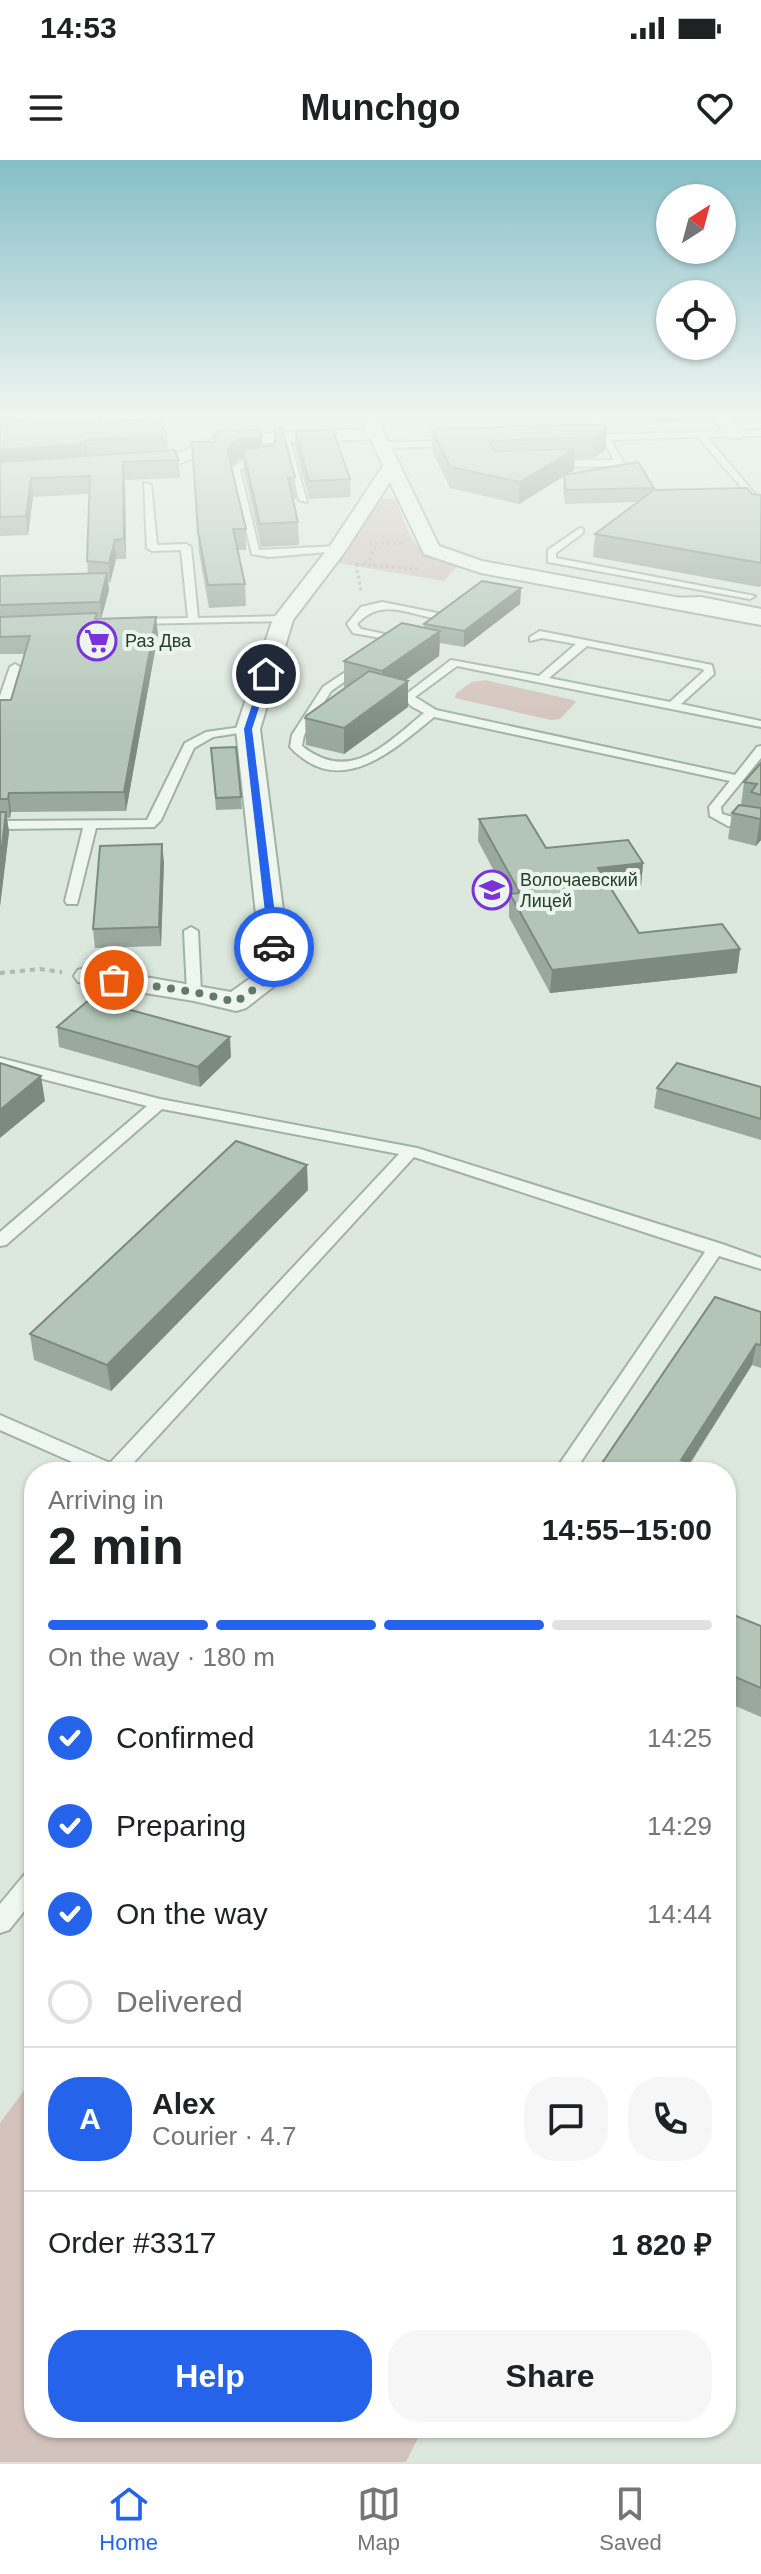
<!DOCTYPE html>
<html lang="en">
<head>
<meta charset="utf-8">
<style>
  :root { --surface:#fff; --page:#f6f6f6; --text:#202124; --muted:#757577; --line:#e0e0e0; --accent:#2563eb }
  body { margin:0; font-family:Arial,sans-serif; background:var(--page); color:var(--text); height:100vh; display:flex; flex-direction:column; font-size:30px; white-space:nowrap }
  * { box-sizing:border-box; margin:0 }
  p { font-size:26px; color:var(--muted) }
  .icon { flex:none; width:44px; height:44px; fill:none; stroke:currentColor; stroke-width:2; stroke-linecap:round; stroke-linejoin:round }
  .map { position:relative; flex:1; overflow:hidden }
  .details { position:absolute; left:24px; top:1302px; width:712px; height:976px; display:flex; flex-direction:column; background:var(--surface); border-radius:32px; box-shadow:0 2px 6px #0004 }
  .details>* { flex:none }
  .needle { width:52px; rotate:36deg }
  .buttons { position:absolute; left:656px; top:24px; display:grid; gap:16px }
  .buttons a { display:grid; place-items:center; width:80px; height:80px; border-radius:50%; background:var(--surface); box-shadow:0 2px 6px #0004; font-size:40px }
  .pin { position:absolute; display:grid; place-items:center; width:68px; height:68px; color:#fff; margin:-34px; border:4px solid #fff; border-radius:50%; box-shadow:0 2px 8px #0007 }
  .courier { position:absolute; display:grid; place-items:center; width:80px; height:80px; margin:-40px; border:6px solid #2563eb; border-radius:50%; background:#fff; color:#222; box-shadow:0 2px 10px #0007 }
  .overview em { font-style:normal; font-weight:600 }
  .overview div { display:flex; flex-direction:column-reverse }
  .overview { display:flex; align-items:center; justify-content:space-between; height:136px; padding:0 24px }
  h1 { font-size:52px; font-weight:600; line-height:60px }
  .bar { display:grid; grid-template-columns:repeat(4,1fr); gap:12px 8px; align-content:center; height:96px; padding:0 24px }
  .bar i { height:10px; border-radius:6px; background:var(--line) }
  .bar .active { background:var(--accent) }
  .bar p { grid-column:span 4 }
  .line { display:flex; align-items:center; gap:20px; padding:0 24px; border-top:2px solid var(--line) }
  .line div { flex:1 }
  .round { display:grid; place-items:center; flex:none; width:84px; height:84px; border-radius:32px; background:var(--page) }
  ol { padding:0 24px; list-style:none }
  li { display:flex; align-items:center; gap:24px; height:88px }
  li p { margin-inline-start:auto }
  li .icon { padding:8px; border-radius:50%; background:var(--accent); color:#fff; stroke-width:4 }
  li:last-child { color:var(--muted) }
  li i { width:44px; height:44px; border:4px solid var(--line); border-radius:50% }
  .cta { display:flex; gap:16px; margin-top:auto; padding:16px 24px }
  .cta a { flex:1; height:92px; border-radius:32px; background:var(--accent); color:#fff; font-size:32px; font-weight:600; line-height:92px; text-align:center }
  .cta a+a { background:var(--page); color:var(--text) }
  .status { display:flex; justify-content:space-between; align-items:center; height:56px; padding:0 40px; background:var(--surface); direction:ltr }
  .status svg { height:22px; fill:currentColor }
  header { display:flex; justify-content:space-between; align-items:center; height:104px; padding:0 24px; background:var(--surface); font-size:36px; font-weight:600 }
  .tabs { display:flex; justify-content:space-around; align-items:center; height:112px; border-top:2px solid var(--line); background:var(--surface); font-size:22px; color:var(--muted) }
  .tabs a { display:grid; justify-items:center; gap:4px }
  .tabs .active { color:var(--accent) }
  .map>svg:first-child { display:block }
  .green { fill:#d3c3bc }
  .lines { fill:none; stroke-linecap:round; stroke-linejoin:round }
  .service-casing { stroke:#a1b2a4; stroke-width:4 }
  .minor-casing { stroke:#a1b2a4; stroke-width:4 }
  .path-far1 { stroke:#aebbb1; stroke-width:3; stroke-dasharray:3 3; stroke-linecap:butt }
  .path { stroke:#aebbb1; stroke-width:4; stroke-dasharray:5 5; stroke-linecap:butt }
  .service { fill:#eff6f0; fill-rule:evenodd }
  .minor { fill:#eff6f0; fill-rule:evenodd }
  .wall { fill:#99a99d }
  .shaded-wall { fill:#7d8a7f }
  .building { fill:#b2c5b6; stroke:#7d8a7f; stroke-width:2 }
  .route { fill:#2563eb }
  .done { stroke:#647a69; stroke-width:8; stroke-dasharray:0 14.4 }
  .labels { text-anchor:middle; stroke-width:8; stroke-linejoin:round; paint-order:stroke }
  .far-poi-label { font-size:18px; fill:#243f2a; stroke:#ebf5ed; text-anchor:start }
</style>
</head>
<body>
<div class="status"><b>14:53</b><svg viewBox="0 0 49 12"><path d="M0 12V9h3v3zM5 12V6h3v6zM10 12V3h3v9zM15 12V0h3v12zM26 1h20v11H26zM47 4h2v5h-2z"/></svg></div>
<header><svg class="icon" aria-label="menu" viewBox="0 0 24 24"><path d="M4 6h16M4 12h16M4 18h16"/></svg>Munchgo<svg class="icon" aria-label="heart" viewBox="0 0 24 24"><path d="M12 20l-8-8c-3-5 5-10 8-4 3-6 11-1 8 4z"/></svg></header>
<div class="map">
<svg width="761" height="2302" viewBox="0 0 761 2302">
  <rect width="100%" height="100%" fill="#dce8de"/>
  <g class="green">
    <path d="M379,339H396C411,381 411,392 458,405L444,421L338,403Z"/>
    <path d="M485,520L573,540L576,542L560,559L551,560L455,538L456,533L472,522Z"/>
    <path d="M34,1917V2268H423L406,2302H0V1963Z"/>
  </g>
  <g class="lines">
    <g class="service-casing">
      <g id="service">
        <path d="M761,270V276L707,277L761,341V350L698,277L611,280L624,303L620,306L552,307L548,304L552,301L614,300L603,280H581L584,275Z"/>
        <path d="M282,276L289,278L307,342L299,340Z"/>
        <path d="M457,281L454,286L382,288L378,285L382,282Z"/>
        <path d="M268,299L271,304L240,309L259,390L337,386L340,387V391L269,397L252,394L231,308L242,301Z"/>
        <path d="M144,323L151,325L157,385L186,384L191,387L198,458L283,456L287,457V461L131,464V460L135,459L188,458L181,390L152,391L147,388Z"/>
        <path d="M580,368L583,369V373L556,393V398L755,436L750,439L548,402V390Z"/>
        <path d="M701,437L761,449V455L701,443L669,444L664,441L669,438Z"/>
        <path d="M382,442L437,453L442,456L437,459C406,453 380,438 357,464L361,469L403,478V482L353,473L347,464L361,447Z"/>
        <path d="M540,471L712,505L714,514L681,544L761,561V567L457,506L415,537L436,550L735,615L757,587L761,586V598L721,647L722,654L761,665V673L728,666L710,656L709,647L730,621L434,557C392,591 340,640 290,587L292,575L323,527L359,503L368,505L331,531L304,575L302,586C350,624 385,585 424,553L411,546L403,537L405,535L451,500L539,516L576,484L542,478L530,481V477ZM587,486L703,509L704,511L670,542L549,518Z"/>
        <path d="M15,504L20,507L6,554L0,557V536L10,507Z"/>
        <path d="M248,566L254,569L252,571L213,577L194,588L161,660L154,667L96,668L77,744H67L65,741L83,668L0,669V661L147,660L185,583L206,572Z"/>
        <path d="M191,767L198,771L201,832L194,836L187,832L184,771Z"/>
        <path d="M0,898L160,939L417,988L722,1084L761,1098V1109L719,1096L574,1312H554L705,1092L414,997L125,1312H95L0,1270V1255L110,1303L399,994L162,949L6,1085L0,1086V1072L147,946L0,908Z"/>
        <path d="M34,1710V1739L9,1770L0,1773V1744L25,1714Z"/>
      </g>
    </g>
    <g class="minor-casing">
      <g id="minor">
        <path d="M360,256H376L439,386L482,401L761,453V465L481,413L424,394L390,322L344,393L293,460L260,569L291,813L246,848L236,851L194,841L78,822L74,816L78,810L88,807L231,832L262,810L236,569L273,459L330,386L383,306L371,279L226,285L171,307L131,309L122,304L131,299L168,297L223,275L366,269Z"/>
        <path d="M710,256H727L743,274L741,278H729Z"/>
      </g>
    </g>
    <g class="path-far1">
      <path d="M369,384L403,383"/>
      <path d="M365,403L369,402L376,384"/>
      <path d="M356,404L418,409"/>
      <path d="M356,404L361,431"/>
    </g>
    <path class="path" d="M0,813L40,809L62,812"/>
    <use href="#service" class="service"/>
    <use href="#minor" class="minor"/>
  </g>
  <g class="wall">
    <path d="M0,256H101V262L167,276L168,291L179,300L180,318L125,320L126,399H116L110,423L108,422L109,430L101,459L158,474L126,651L11,652L10,658H7L9,672L0,746V540H11L25,494H0V416L88,414L87,401L89,334L33,337L28,375L0,376Z"/>
    <path d="M650,256H692V260L655,262Z"/>
    <path d="M603,264L605,291L593,298L575,299L574,310L566,315L654,328L653,331L761,335V426L759,427L593,397L595,374L638,342L565,344L563,329L564,316L519,344L450,328L432,290V269Z"/>
    <path d="M274,268L295,317L296,339H293L298,362L299,385L261,387L244,311L243,299H239L231,306L246,369V390H238L245,424L246,446L209,448L199,393L192,282L262,287L274,285Z"/>
    <path d="M295,271L350,319L351,337L309,339L295,288Z"/>
    <path d="M521,428L520,444L464,487L440,483L439,496L405,521L408,547L344,594L306,585L305,558L346,527H344V501L424,467V464Z"/>
    <path d="M211,588L241,637L242,649L216,650Z"/>
    <path d="M761,603V680L756,686L728,679L732,653L741,645L744,622Z"/>
    <path d="M479,659L546,688L643,703L641,726L611,729L639,773L740,789L737,813L550,833L509,757V739L478,681Z"/>
    <path d="M164,702L161,786L95,788L93,769Z"/>
    <path d="M57,867L231,897L200,927L59,887Z"/>
    <path d="M761,927V980L654,948L657,928Z"/>
    <path d="M308,1030L111,1231L34,1200L30,1174Z"/>
    <path d="M761,1152V1208L752,1205L690,1304L702,1312H598V1309Z"/>
    <path d="M726,1452L761,1466V1557L726,1542Z"/>
  </g>
  <g class="shaded-wall">
    <path d="M0,256H50L0,264Z"/>
    <path d="M607,270L605,291L593,298L595,277Z"/>
    <path d="M262,277V296L243,290V299H239L228,309L227,289L238,279Z"/>
    <path d="M86,280L88,298L0,308V290Z"/>
    <path d="M575,289L574,310L519,344L520,322Z"/>
    <path d="M123,302L125,320L126,399L124,379Z"/>
    <path d="M31,318L33,337L28,375L26,356Z"/>
    <path d="M115,380L116,399L110,423L109,403Z"/>
    <path d="M107,413L109,430L101,459L100,442Z"/>
    <path d="M521,428L520,444L464,487V471Z"/>
    <path d="M156,457L158,474L126,651L124,632Z"/>
    <path d="M440,471L439,496L382,537V511Z"/>
    <path d="M408,521V547L344,594V568Z"/>
    <path d="M9,633L11,652L10,658L8,639Z"/>
    <path d="M6,652L9,672L0,746V703Z"/>
    <path d="M761,658V680L756,686L760,659Z"/>
    <path d="M162,684L164,702L161,786L159,767Z"/>
    <path d="M643,703L641,726L596,730L598,708Z"/>
    <path d="M740,789L737,813L550,833L552,810Z"/>
    <path d="M230,877L231,897L200,927L198,907Z"/>
    <path d="M41,916L45,941L0,978V950Z"/>
    <path d="M307,1005L308,1030L111,1231L107,1205Z"/>
    <path d="M756,1184L752,1205L684,1312L681,1300Z"/>
  </g>
  <g class="building">
    <path d="M43,256H100L99,262L158,258L167,276L86,280L79,284L0,290V262L30,259Z"/>
    <path d="M603,264L607,270L595,277L489,281L494,291L575,289L520,322L450,307L432,269Z"/>
    <path d="M274,268H282L295,317L288,318L298,362L260,364L243,290L274,285L276,281Z"/>
    <path d="M260,270L262,277L238,279L227,289L246,369H233L245,424L208,425L198,372L192,282H215L214,273L220,271Z"/>
    <path d="M333,270L350,319L309,321L295,271Z"/>
    <path d="M174,290L179,300L123,302L124,379L115,380L109,403L87,401L90,316L31,318L26,356L0,357V302Z"/>
    <path d="M638,302L654,328L566,330L564,315Z"/>
    <path d="M747,328L752,334L761,335V403L595,374L654,330Z"/>
    <path d="M107,413L100,442L0,445V416Z"/>
    <path d="M482,421L521,428L464,471L424,464Z"/>
    <path d="M97,453L95,459L156,457L124,632L9,633L8,639H0V540H11L30,476L0,477V457Z"/>
    <path d="M402,463L440,471L382,511L344,501Z"/>
    <path d="M369,511L408,521L344,568L305,558L306,556Z"/>
    <path d="M236,587L241,637L216,638L211,588Z"/>
    <path d="M761,603V635L751,632L757,624L744,622Z"/>
    <path d="M739,645L761,648V658L760,659L732,653Z"/>
    <path d="M0,652H6L0,703Z"/>
    <path d="M526,655L546,688L628,680L643,703L598,708L639,773L722,764L740,789L552,810L510,734L520,733L479,659Z"/>
    <path d="M162,684L159,767L93,769L100,686Z"/>
    <path d="M90,839L230,877L198,907L57,867Z"/>
    <path d="M0,903L41,916L0,950Z"/>
    <path d="M677,903L761,927V959L657,928Z"/>
    <path d="M236,981L307,1005L107,1205L30,1174Z"/>
    <path d="M715,1137L761,1152V1185L756,1184L681,1300L703,1308L700,1312H607L598,1309Z"/>
    <path d="M726,1452L761,1466V1528L726,1513Z"/>
  </g>
  <linearGradient id="sky" x2="0" y2="1"><stop stop-color="#85bec8"/><stop offset="0.44" stop-color="#eff5f0"/><stop offset="1" stop-color="#eff5f0" stop-opacity="0"/></linearGradient>
  <rect width="761" height="578" fill="url(#sky)"/>
  <path class="route" d="M263,512L270,514L252,569L279,787L274,790L269,787L244,569Z"/>
  <g class="lines">
    <path class="done" d="M114,820L194,832L236,842L277,813L274,787"/>
  </g>
  <defs>
    <g id="supermarket-ring" transform="scale(2)"><circle r="9.5" fill="#ebf5ed" stroke="#7b31dc" stroke-width="1.5"/><path d="M-6-5.5h2.5l.6 2H6L4.5 2H-2.5L-4.4-4H-6ZM-1.5 3.2a1.3 1.3 0 1 0 .1 0ZM3 3.2a1.3 1.3 0 1 0 .1 0Z" fill="#7b31dc"/></g>
    <g id="school-ring" transform="scale(2)"><circle r="9.5" fill="#ebf5ed" stroke="#7b31dc" stroke-width="1.5"/><path d="M0-5L7-2L0 1L-7-2ZM-4 1L0 2.5L4 1V4Q0 6-4 4Z" fill="#7b31dc"/></g>
  </defs>
  <g fill-rule="evenodd">
    <use href="#supermarket-ring" x="97" y="481"/>
    <use href="#school-ring" x="492" y="730"/>
  </g>
  <g class="labels">
    <g class="far-poi-label">
      <text x="125" y="487">Раз Два</text>
      <text x="520" y="726">Волочаевский<tspan x="520" dy="21">Лицей</tspan></text>
    </g>
  </g>
</svg>
<div class="buttons">
<a><svg class="needle" viewBox="-14 -14 28 28"><path d="M0-13l5 13h-10z" fill="#e53935"/><path d="M0 13l5-13h-10z" fill="#757577"/></svg></a>
<a><svg class="icon" aria-label="locate" viewBox="0 0 24 24"><circle cx="12" cy="12" r="6"/><path d="M12 2v4M12 18v4M2 12h4M18 12h4"/></svg></a>
</div>
<div class="pin" style="left:114px;top:820px;background:#ea580c"><svg class="icon" aria-label="bag" viewBox="0 0 24 24"><path d="M5 8h14l-1 12H6zM9 8a3 3 0 0 1 6 0"/></svg></div>
<div class="pin" style="left:266px;top:514px;background:#1f2937"><svg class="icon" aria-label="home" viewBox="0 0 24 24"><path d="M3 11l9-7 9 7M6 9v11h12V9"/></svg></div>
<div class="courier" style="left:274px;top:787px"><svg class="icon" aria-label="car" viewBox="0 0 24 24"><path d="M5 17H2v-5l4-1 3-4h7l3 4 3 1v5h-3M9 17h6M6 11h13"/><circle cx="7" cy="17" r="2"/><circle cx="17" cy="17" r="2"/></svg></div>
<section class="details">
<div class="overview"><div><h1>2 min</h1><p>Arriving in</p></div><em>14:55–15:00</em></div>
<div class="bar"><i class="active"></i><i class="active"></i><i class="active"></i><i></i><p>On the way · 180 m</p></div>
<ol>
<li><svg class="icon" aria-label="check" viewBox="0 0 24 24"><path d="M5 12l5 5 9-10"/></svg>Confirmed<p>14:25</p></li>
<li><svg class="icon" aria-label="check" viewBox="0 0 24 24"><path d="M5 12l5 5 9-10"/></svg>Preparing<p>14:29</p></li>
<li><svg class="icon" aria-label="check" viewBox="0 0 24 24"><path d="M5 12l5 5 9-10"/></svg>On the way<p>14:44</p></li>
<li><i></i>Delivered</li>
</ol>
<div class="line" style="height:144px"><b class="round" style="background:var(--accent);color:#fff">A</b><div><b>Alex</b><p>Courier · 4.7</p></div><a class="round"><svg class="icon" aria-label="chat" viewBox="0 0 24 24"><path d="M4 5h16v11H9l-5 4z"/></svg></a><a class="round"><svg class="icon" aria-label="phone" viewBox="0 0 24 24"><path d="M5 4h4l2 5-3 2q2 4 5 5l2-3 5 2v4C11 20 4 13 5 4z"/></svg></a></div>
<div class="line" style="height:104px"><div>Order #3317</div><b>1 820 ₽</b></div>
<div class="cta"><a>Help</a><a>Share</a></div>
</section>
</div>
<nav class="tabs">
<a class="active"><svg class="icon" aria-label="home" viewBox="0 0 24 24"><path d="M3 11l9-7 9 7M6 9v11h12V9"/></svg>Home</a>
<a><svg class="icon" aria-label="map" viewBox="0 0 24 24"><path d="M3 6l6-2 6 2 6-2v14l-6 2-6-2-6 2zM9 4v14M15 6v14"/></svg>Map</a>
<a><svg class="icon" aria-label="saved" viewBox="0 0 24 24"><path d="M7 4h10v16l-5-4-5 4z"/></svg>Saved</a>
</nav>
</body>
</html>
